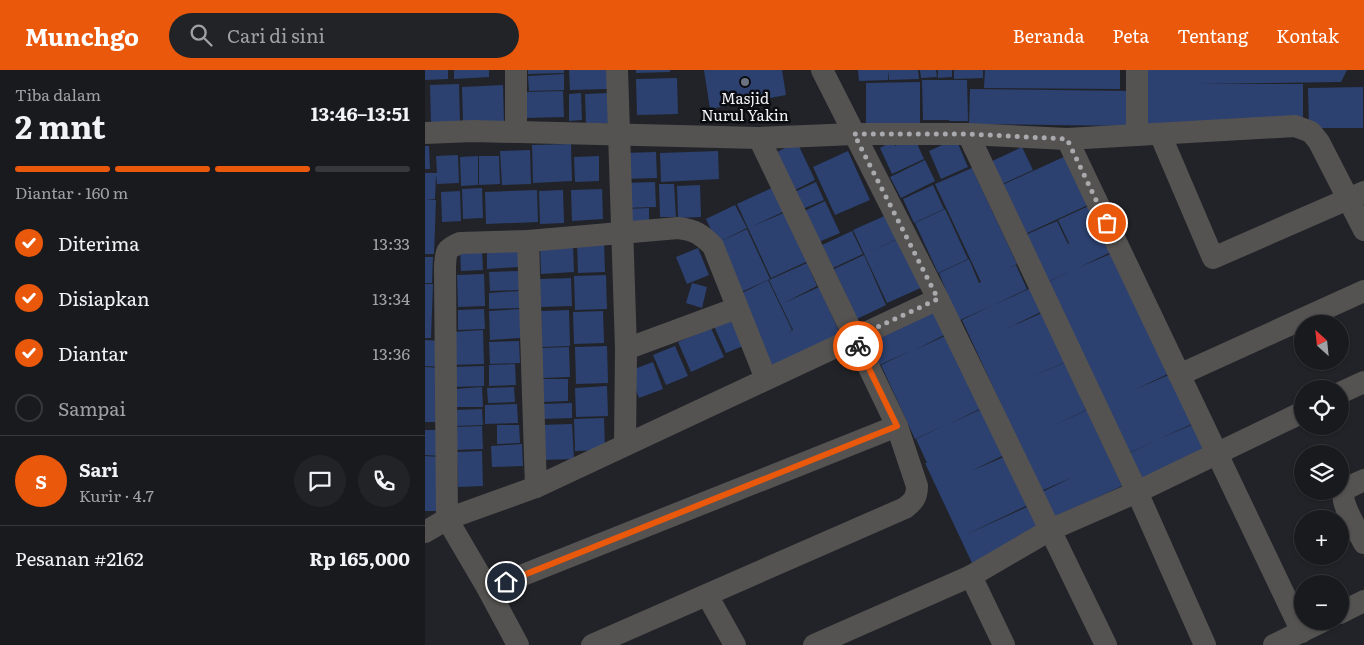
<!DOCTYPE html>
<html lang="id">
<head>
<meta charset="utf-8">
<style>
  :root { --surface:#191a1e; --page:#222327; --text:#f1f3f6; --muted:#9fa1a4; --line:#37383c; --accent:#ea580c }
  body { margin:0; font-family:Literata,serif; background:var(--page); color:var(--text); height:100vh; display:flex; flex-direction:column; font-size:19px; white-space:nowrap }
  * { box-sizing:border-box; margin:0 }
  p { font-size:16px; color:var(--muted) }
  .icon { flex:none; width:28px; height:28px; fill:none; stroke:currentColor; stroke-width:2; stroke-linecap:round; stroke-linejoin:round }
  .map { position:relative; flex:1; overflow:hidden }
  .sheet { display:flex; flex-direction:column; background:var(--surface); width:425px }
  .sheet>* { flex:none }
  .needle { width:32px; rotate:333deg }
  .controls { position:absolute; left:869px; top:245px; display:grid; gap:10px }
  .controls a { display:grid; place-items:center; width:55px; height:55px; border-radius:50%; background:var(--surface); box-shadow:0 1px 4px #0004,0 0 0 1px var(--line); font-size:25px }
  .pin { position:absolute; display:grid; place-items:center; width:42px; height:42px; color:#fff; margin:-21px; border:2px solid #fff; border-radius:50%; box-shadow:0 1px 5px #0007 }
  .courier { position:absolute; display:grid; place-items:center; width:50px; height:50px; margin:-25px; border:4px solid #ea580c; border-radius:50%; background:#fff; color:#222; box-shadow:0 1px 6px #0007 }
  .summary em { font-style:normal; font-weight:700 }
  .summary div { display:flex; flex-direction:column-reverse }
  .summary { display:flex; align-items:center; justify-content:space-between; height:85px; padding:0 15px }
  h1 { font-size:32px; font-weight:700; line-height:38px }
  .bar { display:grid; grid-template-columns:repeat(4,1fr); gap:8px 5px; align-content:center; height:60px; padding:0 15px }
  .bar i { height:6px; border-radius:4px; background:var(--line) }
  .bar .active { background:var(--accent) }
  .bar p { grid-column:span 4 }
  .line { display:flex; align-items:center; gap:12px; padding:0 15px; border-top:1px solid var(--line) }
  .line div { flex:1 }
  .round { display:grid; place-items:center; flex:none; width:52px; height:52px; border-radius:26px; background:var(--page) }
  ol { padding:0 15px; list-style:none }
  li { display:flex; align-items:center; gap:15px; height:55px }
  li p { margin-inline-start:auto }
  li .icon { padding:5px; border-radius:50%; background:var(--accent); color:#fff; stroke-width:4 }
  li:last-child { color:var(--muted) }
  li i { width:28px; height:28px; border:2px solid var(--line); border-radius:50% }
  header { display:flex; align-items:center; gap:30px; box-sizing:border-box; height:70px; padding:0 25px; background:var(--accent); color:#fff }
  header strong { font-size:24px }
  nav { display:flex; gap:28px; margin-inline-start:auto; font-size:18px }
  .search { width:350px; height:45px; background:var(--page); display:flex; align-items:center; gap:12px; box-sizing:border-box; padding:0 18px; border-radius:28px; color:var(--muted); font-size:19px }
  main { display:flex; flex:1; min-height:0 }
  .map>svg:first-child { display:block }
  .building { fill:#2c4170 }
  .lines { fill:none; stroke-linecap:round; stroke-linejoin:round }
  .minor { stroke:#555351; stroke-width:22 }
  .done { stroke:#a8aaae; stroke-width:5; stroke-dasharray:0 9 }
  .route { stroke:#ea580c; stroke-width:6 }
  .worship-dot { fill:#6b7280; stroke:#0b0c0f; stroke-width:2 }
  .labels { text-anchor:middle; stroke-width:5; stroke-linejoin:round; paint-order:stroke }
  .poi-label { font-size:15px; fill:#f0f2f6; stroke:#0b0c0f }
</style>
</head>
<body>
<header>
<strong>Munchgo</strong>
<div class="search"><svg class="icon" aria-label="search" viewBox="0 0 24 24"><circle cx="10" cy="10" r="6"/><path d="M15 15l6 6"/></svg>Cari di sini</div>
<nav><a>Beranda</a><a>Peta</a><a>Tentang</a><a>Kontak</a></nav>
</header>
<main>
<section class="sheet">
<div class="summary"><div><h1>2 mnt</h1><p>Tiba dalam</p></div><em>13:46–13:51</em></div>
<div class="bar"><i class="active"></i><i class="active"></i><i class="active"></i><i></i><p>Diantar · 160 m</p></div>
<ol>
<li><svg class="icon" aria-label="check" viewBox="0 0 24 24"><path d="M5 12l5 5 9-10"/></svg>Diterima<p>13:33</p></li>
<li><svg class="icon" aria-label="check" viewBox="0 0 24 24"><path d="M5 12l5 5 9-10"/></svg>Disiapkan<p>13:34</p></li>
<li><svg class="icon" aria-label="check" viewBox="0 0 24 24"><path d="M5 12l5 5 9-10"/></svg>Diantar<p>13:36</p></li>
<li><i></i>Sampai</li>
</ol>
<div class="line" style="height:90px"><b class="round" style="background:var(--accent);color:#fff">S</b><div><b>Sari</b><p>Kurir · 4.7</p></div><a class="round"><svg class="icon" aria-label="chat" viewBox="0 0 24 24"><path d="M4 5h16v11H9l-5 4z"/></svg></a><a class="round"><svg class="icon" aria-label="phone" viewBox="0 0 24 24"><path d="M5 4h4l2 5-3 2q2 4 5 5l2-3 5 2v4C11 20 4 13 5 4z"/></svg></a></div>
<div class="line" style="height:65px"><div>Pesanan #2162</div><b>Rp 165,000</b></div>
</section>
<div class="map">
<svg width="939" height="575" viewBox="0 0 939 575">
  <rect width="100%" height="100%" fill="#212328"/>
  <g class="building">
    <path d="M0,0H23V9L0,10Z"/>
    <path d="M29,0H64V7L29,9Z"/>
    <path d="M103,0H139V3L103,4Z"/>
    <path d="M144,0H182V19L145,20Z"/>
    <path d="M211,0H245V2L211,3Z"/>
    <path d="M279,0H357L361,25L285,39Z"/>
    <path d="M433,0H463V10L434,11Z"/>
    <path d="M463,0H493L494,9L464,10Z"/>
    <path d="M495,0H511L512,7L496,8Z"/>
    <path d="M513,0H527V7L513,8Z"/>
    <path d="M529,0H558V8L529,9Z"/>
    <path d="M560,0H695V19L559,18Z"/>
    <path d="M717,0H922L916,12L772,14H878V55L722,60Z"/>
    <path d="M139,4V20L104,21L103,6Z"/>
    <path d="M252,8L253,44L212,45L211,9Z"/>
    <path d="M497,10H542L543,51H524V34V50H498Z"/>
    <path d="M495,12V53H441V13Z"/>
    <path d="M34,14L35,53L6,54L5,15Z"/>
    <path d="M78,15L79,53L38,55L37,17Z"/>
    <path d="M938,17V58H884L883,18Z"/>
    <path d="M545,19L706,21V56L544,54Z"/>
    <path d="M138,21L139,47L100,48L99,22Z"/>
    <path d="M156,23L157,50L144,51V24Z"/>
    <path d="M183,23L184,53L161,54L160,24Z"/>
    <path d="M489,67L499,89L467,104L455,78L468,71L470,76Z"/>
    <path d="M531,69L543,97L516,109L504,81Z"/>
    <path d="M372,72L390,110L366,122L348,84Z"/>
    <path d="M146,74L147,111L108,113L107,75Z"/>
    <path d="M0,76H4L5,99H0Z"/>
    <path d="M597,77L608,100L573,116L563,93Z"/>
    <path d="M105,80L106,114L77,115L75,81Z"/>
    <path d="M293,81L294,109L236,112L235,83Z"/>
    <path d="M423,81L445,130L410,145L388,97Z"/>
    <path d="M231,82L232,108L199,109L198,83Z"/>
    <path d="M33,85L34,113L12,114L11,105L10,129H0V103H12L11,86Z"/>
    <path d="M643,85L665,134L596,166L575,116Z"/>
    <path d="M53,86V115L36,116L35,87Z"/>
    <path d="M54,86H74L75,114L54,115Z"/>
    <path d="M174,86V111L150,112L149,87Z"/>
    <path d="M500,90L510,111L476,128L465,107Z"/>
    <path d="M547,98L592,194L584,198L591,195L602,219L571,234L606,218L616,242L583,258L617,243L640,292L606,307L641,292L661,340L627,356L662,340L697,416L628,448L617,422L648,407L616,421L537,250L568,235L533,251L514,203L544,189L554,213L556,212L510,114Z"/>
    <path d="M230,112L231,137L198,138L197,113Z"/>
    <path d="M391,112L399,130L373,141L365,124Z"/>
    <path d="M234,114H249L251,147H235Z"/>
    <path d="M275,115L276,147L253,148L252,116Z"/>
    <path d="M508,115L519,139L489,153L478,129Z"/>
    <path d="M349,117L360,141L326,157L361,142L383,191L346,208L312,134Z"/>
    <path d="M57,118L58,148L38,149L37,119Z"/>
    <path d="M177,119L178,149L147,151L146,120Z"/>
    <path d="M112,120L113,152L61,154L60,122Z"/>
    <path d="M138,120L139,153L115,154L114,121Z"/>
    <path d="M35,121L36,151L17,152L16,122Z"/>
    <path d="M0,129L11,130L9,184H0Z"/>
    <path d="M400,131L415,163L389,174L375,143Z"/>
    <path d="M310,135L322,158L292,173L281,149Z"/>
    <path d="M666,135L686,182L655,197L690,182L745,303L711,319L746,304L769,353L734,369L769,354L781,379L713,411L701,385L732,370L700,385L621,213L652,198L618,214L598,166L632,151L643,174L644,173L633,150Z"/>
    <path d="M224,138V151L197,152V139Z"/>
    <path d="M520,139L543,189L513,203L490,153Z"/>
    <path d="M466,143L476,167L443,183L477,167L500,216L462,233L428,160Z"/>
    <path d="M322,159L345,209L314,223L292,173Z"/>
    <path d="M427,161L438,184L408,198L397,175Z"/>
    <path d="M179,173L180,202L153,203L152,174Z"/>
    <path d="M148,175L149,202L116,204L115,176Z"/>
    <path d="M94,176V197L62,199V178Z"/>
    <path d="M273,178L284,205L262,214L251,187Z"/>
    <path d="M35,179H57L58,200L36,201Z"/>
    <path d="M439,185L461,235L432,249L409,199Z"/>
    <path d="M0,187H8L7,213H0Z"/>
    <path d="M382,193L392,216L359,233L394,217L416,266L347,298L313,225L343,210L367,260L362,263L368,260L344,210Z"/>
    <path d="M94,201V220L65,221L64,202Z"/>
    <path d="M59,204L60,236L33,237L32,205Z"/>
    <path d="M181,205L182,239L150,240L149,206Z"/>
    <path d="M146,208L147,236L115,237L114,209Z"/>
    <path d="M267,213L282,217L277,238L261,233Z"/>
    <path d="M0,214H8L6,268H0Z"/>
    <path d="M94,221L95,238L64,239V223Z"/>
    <path d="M59,239L60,259L33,260V240Z"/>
    <path d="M95,239L96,268L65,270L64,241Z"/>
    <path d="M144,240L145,276L117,277L116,241Z"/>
    <path d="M178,241L179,273L149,274L148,242Z"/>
    <path d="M510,241L521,264L490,280L524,264L559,337L524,354L559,338L579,385L546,401L581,386L603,435L538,466L604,436L615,461L547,493L500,393H502L491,369L522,354L490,369L456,295L487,280L452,296L441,272Z"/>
    <path d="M305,247L318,276L301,283L288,254Z"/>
    <path d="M286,258L299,287L266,302L253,272Z"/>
    <path d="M58,260L59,294L27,295L26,262Z"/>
    <path d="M0,270L19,271L18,297L0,296Z"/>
    <path d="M94,271L95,293L65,294L64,272Z"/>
    <path d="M182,276L183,313L151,314L150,277Z"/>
    <path d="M250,276L263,306L241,315L228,285Z"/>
    <path d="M144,277L145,307L117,308L116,278Z"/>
    <path d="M228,292L238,319L214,328L204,301Z"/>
    <path d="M90,294L91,315L64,316V295Z"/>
    <path d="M59,296V316L26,317L25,297Z"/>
    <path d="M0,297L19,298L16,352H0Z"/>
    <path d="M117,309H143V331L117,332Z"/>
    <path d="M182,316L183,346L151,347L150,318Z"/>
    <path d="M57,317L58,337H30V319Z"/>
    <path d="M89,317L90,332L63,333L62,318Z"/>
    <path d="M147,333V348L117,349L116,334Z"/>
    <path d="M92,334L93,353L60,354V335Z"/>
    <path d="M57,339L58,355L29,356V340Z"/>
    <path d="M179,348L180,380L150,381L149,349Z"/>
    <path d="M147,354L149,389L117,390L115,355Z"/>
    <path d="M72,355H94L95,373L72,374Z"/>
    <path d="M57,356L58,379L28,380L27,357Z"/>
    <path d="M0,360H16L15,386L0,385Z"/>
    <path d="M97,374L98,396L67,397L66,376Z"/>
    <path d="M57,381L58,416L33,417L32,382Z"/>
    <path d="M0,386L16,387L14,441H0Z"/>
  </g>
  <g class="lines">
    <g class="minor">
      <path d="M192,0L201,279L200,375"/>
      <path d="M397,0L513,229L681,575"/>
      <path d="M712,0V65"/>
      <path d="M91,62V0"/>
      <path d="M0,63L48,61L334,68L429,64H543L642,69L870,56L886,62L894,72L939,160"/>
      <path d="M543,64L712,422L780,575"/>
      <path d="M735,64L788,188L939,122"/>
      <path d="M642,69L877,562"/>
      <path d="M103,171L111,417"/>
      <path d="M201,279L312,238"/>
      <path d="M754,305L939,221"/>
      <path d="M915,323L939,312"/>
      <path d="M939,410C933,413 922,417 919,422C914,431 934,463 939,473"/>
      <path d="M0,462L22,449L111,417L513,229"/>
      <path d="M546,506L579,575"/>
      <path d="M63,519L472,356"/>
      <path d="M282,525L310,575"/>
      <path d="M915,543L939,531"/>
      <path d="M93,575L63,519L22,449L20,197C21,182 20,179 35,173L103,171L253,158C270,160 276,164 288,176L341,309"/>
      <path d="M167,575L480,438C489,431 492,427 492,416L472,356L334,68"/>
      <path d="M389,575L546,506L625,460L712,422L878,342"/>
      <path d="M849,575L898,551"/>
    </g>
  </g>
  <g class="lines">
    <path class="done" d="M433,276L429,268L513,229L429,64H543L642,69L682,153"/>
    <path class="route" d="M81,512L472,356L433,276"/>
  </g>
  <circle class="worship-dot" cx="320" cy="12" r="5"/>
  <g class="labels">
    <g class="poi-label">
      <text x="320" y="34">Masjid<tspan x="320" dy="17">Nurul Yakin</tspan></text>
    </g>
  </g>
</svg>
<div class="controls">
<a><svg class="needle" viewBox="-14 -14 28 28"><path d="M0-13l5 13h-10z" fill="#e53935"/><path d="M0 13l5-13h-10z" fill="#9fa1a4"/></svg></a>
<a><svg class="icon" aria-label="locate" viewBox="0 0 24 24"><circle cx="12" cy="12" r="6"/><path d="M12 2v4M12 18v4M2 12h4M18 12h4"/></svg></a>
<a><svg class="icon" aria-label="layers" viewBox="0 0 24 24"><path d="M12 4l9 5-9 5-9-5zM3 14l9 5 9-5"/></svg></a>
<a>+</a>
<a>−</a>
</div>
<div class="pin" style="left:682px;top:153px;background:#ea580c"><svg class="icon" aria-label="bag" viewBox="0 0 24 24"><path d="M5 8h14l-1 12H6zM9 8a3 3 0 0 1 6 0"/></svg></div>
<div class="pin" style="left:81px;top:512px;background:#1f2937"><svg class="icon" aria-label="home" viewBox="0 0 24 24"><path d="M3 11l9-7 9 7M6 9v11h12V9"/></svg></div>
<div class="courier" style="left:433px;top:276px"><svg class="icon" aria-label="bike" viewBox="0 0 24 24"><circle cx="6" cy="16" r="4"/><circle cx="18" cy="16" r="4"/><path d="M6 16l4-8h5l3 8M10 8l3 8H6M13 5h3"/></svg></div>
</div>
</main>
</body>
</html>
